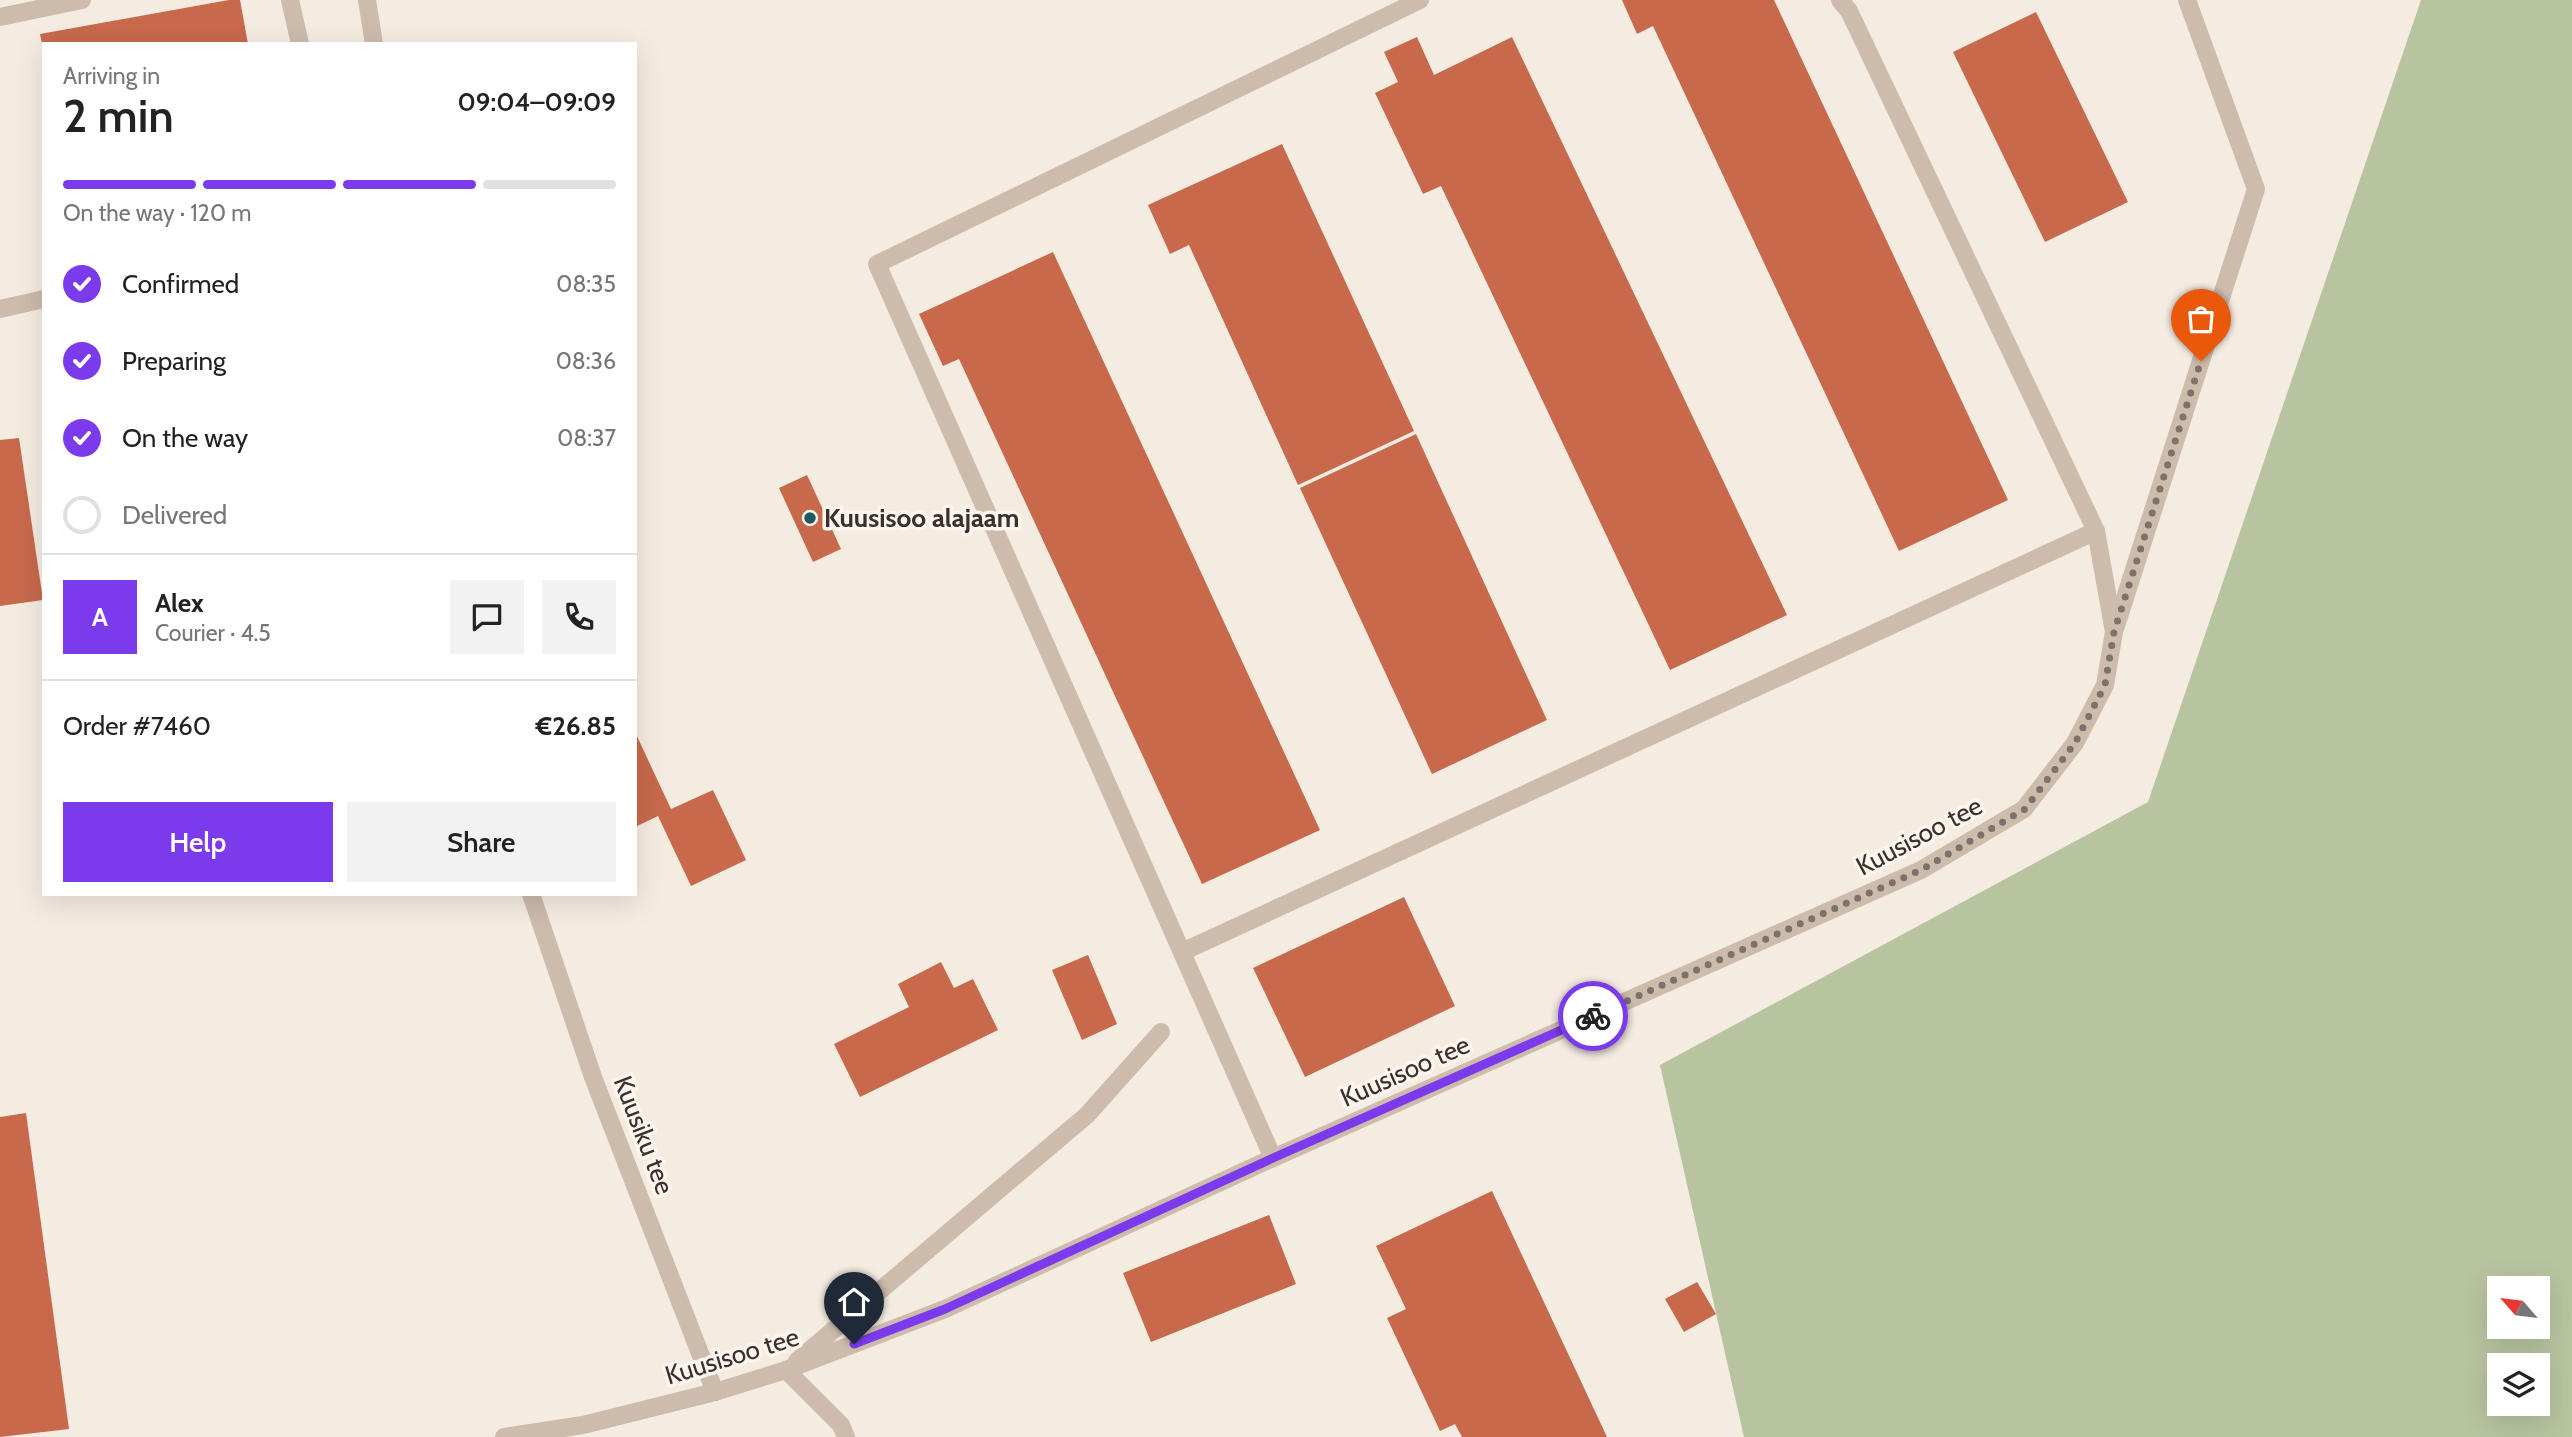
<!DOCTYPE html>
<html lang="en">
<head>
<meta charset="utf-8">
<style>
  :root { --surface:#fff; --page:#f2f2f2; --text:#222; --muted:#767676; --line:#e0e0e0; --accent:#7c3aed }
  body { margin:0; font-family:Cabin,sans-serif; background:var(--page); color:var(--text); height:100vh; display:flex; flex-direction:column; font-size:26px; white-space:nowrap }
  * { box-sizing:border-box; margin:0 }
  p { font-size:23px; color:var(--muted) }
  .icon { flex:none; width:38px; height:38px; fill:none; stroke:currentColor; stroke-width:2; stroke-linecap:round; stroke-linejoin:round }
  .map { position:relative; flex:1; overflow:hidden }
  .drawer { position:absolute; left:42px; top:42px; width:595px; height:854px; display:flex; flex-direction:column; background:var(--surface); border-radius:0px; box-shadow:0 7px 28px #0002 }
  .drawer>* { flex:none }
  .needle { width:46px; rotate:298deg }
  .fabs { position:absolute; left:2487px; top:1276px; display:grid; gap:14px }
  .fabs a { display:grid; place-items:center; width:63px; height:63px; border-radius:0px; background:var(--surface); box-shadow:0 7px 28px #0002; font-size:35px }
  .pin { position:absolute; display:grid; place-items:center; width:60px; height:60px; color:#fff; margin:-72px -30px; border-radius:50% 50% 50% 0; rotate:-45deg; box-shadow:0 0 7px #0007 }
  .pin .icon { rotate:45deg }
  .courier { position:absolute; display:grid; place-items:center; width:70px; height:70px; margin:-35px; border:5px solid #7c3aed; border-radius:50%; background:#fff; color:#222; box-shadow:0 2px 9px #0007 }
  .head em { font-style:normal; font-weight:600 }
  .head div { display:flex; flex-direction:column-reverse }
  .head { display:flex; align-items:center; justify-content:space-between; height:119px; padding:0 21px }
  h1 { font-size:46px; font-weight:600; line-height:52px }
  .bar { display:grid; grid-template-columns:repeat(4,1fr); gap:10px 7px; align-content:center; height:84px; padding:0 21px }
  .bar i { height:9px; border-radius:5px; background:var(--line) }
  .bar .selected { background:var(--accent) }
  .bar p { grid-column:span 4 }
  .line { display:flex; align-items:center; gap:18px; padding:0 21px; border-top:2px solid var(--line) }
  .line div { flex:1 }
  .round { display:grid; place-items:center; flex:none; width:74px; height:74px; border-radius:0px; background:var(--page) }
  ol { padding:0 21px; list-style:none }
  li { display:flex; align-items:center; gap:21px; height:77px }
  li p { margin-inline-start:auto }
  li .icon { padding:7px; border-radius:50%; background:var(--accent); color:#fff; stroke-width:4 }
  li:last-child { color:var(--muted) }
  li i { width:38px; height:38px; border:4px solid var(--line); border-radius:50% }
  .button { display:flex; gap:14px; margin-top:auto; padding:14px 21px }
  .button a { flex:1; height:80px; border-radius:0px; background:var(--accent); color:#fff; font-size:28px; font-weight:600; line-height:80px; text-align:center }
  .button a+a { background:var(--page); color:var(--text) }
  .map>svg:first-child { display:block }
  .green { fill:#b8c4a0; fill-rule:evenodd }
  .building { fill:#c8694b }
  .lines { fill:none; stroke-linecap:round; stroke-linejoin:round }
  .minor { stroke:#cdbbac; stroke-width:18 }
  .done { stroke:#7c716b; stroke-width:7; stroke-dasharray:0 12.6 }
  .route { stroke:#7c3aed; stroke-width:9 }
  .poi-dot { fill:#1f5a5e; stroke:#fbf5ee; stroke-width:2.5 }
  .labels { text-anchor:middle; stroke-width:7; stroke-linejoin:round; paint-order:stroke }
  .poi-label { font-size:26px; font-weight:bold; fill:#3b302b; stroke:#fbf5ee; text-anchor:start }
  .street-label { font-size:26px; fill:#3b302b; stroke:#fbf5ee }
</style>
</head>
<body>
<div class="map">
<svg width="2572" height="1437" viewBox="0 0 2572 1437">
  <rect width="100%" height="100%" fill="#f4ebe1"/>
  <path class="green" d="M2421,0H2572V1437H1744L1660,1065L2148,802ZM2499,1288H2538V1326H2499ZM2499,1365H2538V1404H2499Z"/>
  <g class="building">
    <path d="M229,0H240L248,44H42L40,34Z"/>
    <path d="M1622,0H1774L2008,500L1899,551L1653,26L1637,34Z"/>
    <path d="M2036,12L2128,202L2045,242L1953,52Z"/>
    <path d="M1417,37L1434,75L1512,37L1787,615L1670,670L1441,186L1423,194L1375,93L1398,82L1384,52Z"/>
    <path d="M1282,144L1414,431L1298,485L1189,245L1170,254L1148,205Z"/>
    <path d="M1053,252L1320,830L1202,884L959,359L943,366L919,314Z"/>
    <path d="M1416,434L1547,720L1432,774L1300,488Z"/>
    <path d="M19,438L43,600L0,606V440Z"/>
    <path d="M807,475L841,549L813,562L779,488Z"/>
    <path d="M635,732L671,809L713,790L746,860L691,886L658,816L635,827Z"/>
    <path d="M1404,897L1455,1006L1305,1077L1253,968Z"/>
    <path d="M1088,955L1117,1024L1082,1040L1052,970Z"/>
    <path d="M941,962L954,988L973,979L998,1030L860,1097L834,1044L909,1007L898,984Z"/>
    <path d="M26,1113L69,1429L0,1437V1117Z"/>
    <path d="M1492,1191L1607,1437H1462L1455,1424L1440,1431L1387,1318L1406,1309L1376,1246Z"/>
    <path d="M1269,1215L1296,1284L1151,1342L1123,1273Z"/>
    <path d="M1697,1282L1716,1314L1684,1332L1665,1299Z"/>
  </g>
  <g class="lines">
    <g class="minor">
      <path d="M290,0L300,44"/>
      <path d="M367,0L374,44"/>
      <path d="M0,17L82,0"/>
      <path d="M0,309L44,299"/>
      <path d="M2115,629L2256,189L2187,0"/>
      <path d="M531,894L593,1077L715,1392"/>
      <path d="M1182,952L2096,531"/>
      <path d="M1273,1158L877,264L1420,0"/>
      <path d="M797,1361L1087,1115L1161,1032"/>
      <path d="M786,1370L841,1425L846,1437"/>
      <path d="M504,1437L583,1425L715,1392L786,1370L945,1309L1273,1158L1921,870L2024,809L2075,743L2105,685L2114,632L2096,531L1849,11L1840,0"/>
    </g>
  </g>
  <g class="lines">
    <path class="done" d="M1593,1016L1921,870L2025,809L2075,743L2105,685L2114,632L2201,361"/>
    <path class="route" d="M854,1344L945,1309L1273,1158L1593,1016"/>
  </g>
  <circle class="poi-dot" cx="810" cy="518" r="7"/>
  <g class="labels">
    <g class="poi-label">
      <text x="824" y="527">Kuusisoo alajaam</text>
    </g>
    <g class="street-label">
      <text transform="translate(1919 836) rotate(-28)" y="9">Kuusisoo tee</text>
      <text transform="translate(1405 1071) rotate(-24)" y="9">Kuusisoo tee</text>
      <text transform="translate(644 1135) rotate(69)" y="9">Kuusiku tee</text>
      <text transform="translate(732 1356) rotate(-17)" y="9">Kuusisoo tee</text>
    </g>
  </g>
</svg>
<div class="fabs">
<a><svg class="needle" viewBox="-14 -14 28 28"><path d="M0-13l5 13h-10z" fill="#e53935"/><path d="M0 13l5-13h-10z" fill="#767676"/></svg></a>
<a><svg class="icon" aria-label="layers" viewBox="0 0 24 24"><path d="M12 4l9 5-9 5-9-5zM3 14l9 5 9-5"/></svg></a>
</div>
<div class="pin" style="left:2201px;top:361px;background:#ea580c"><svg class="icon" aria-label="bag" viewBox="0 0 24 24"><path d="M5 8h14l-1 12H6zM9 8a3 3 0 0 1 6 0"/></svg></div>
<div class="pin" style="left:854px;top:1344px;background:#1f2937"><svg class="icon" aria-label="home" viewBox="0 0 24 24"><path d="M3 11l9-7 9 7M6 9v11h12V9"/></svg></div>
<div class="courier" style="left:1593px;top:1016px"><svg class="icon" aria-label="bike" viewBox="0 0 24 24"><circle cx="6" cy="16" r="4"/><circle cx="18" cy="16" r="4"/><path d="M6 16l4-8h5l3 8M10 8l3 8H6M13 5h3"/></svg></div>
<section class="drawer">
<div class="head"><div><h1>2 min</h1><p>Arriving in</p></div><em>09:04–09:09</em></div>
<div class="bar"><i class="selected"></i><i class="selected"></i><i class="selected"></i><i></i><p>On the way · 120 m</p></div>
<ol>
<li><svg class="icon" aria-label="check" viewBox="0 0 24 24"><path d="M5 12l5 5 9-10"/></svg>Confirmed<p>08:35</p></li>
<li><svg class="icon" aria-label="check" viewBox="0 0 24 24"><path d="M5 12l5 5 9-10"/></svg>Preparing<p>08:36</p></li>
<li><svg class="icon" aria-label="check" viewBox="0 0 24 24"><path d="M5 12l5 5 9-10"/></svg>On the way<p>08:37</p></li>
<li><i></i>Delivered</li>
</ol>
<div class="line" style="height:126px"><b class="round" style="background:var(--accent);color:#fff">A</b><div><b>Alex</b><p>Courier · 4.5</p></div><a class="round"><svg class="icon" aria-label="chat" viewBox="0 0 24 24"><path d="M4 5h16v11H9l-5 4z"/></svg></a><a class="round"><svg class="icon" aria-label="phone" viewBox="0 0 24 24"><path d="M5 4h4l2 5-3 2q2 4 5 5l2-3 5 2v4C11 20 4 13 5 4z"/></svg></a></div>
<div class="line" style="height:91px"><div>Order #7460</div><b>€26.85</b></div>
<div class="button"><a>Help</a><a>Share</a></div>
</section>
</div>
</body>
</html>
